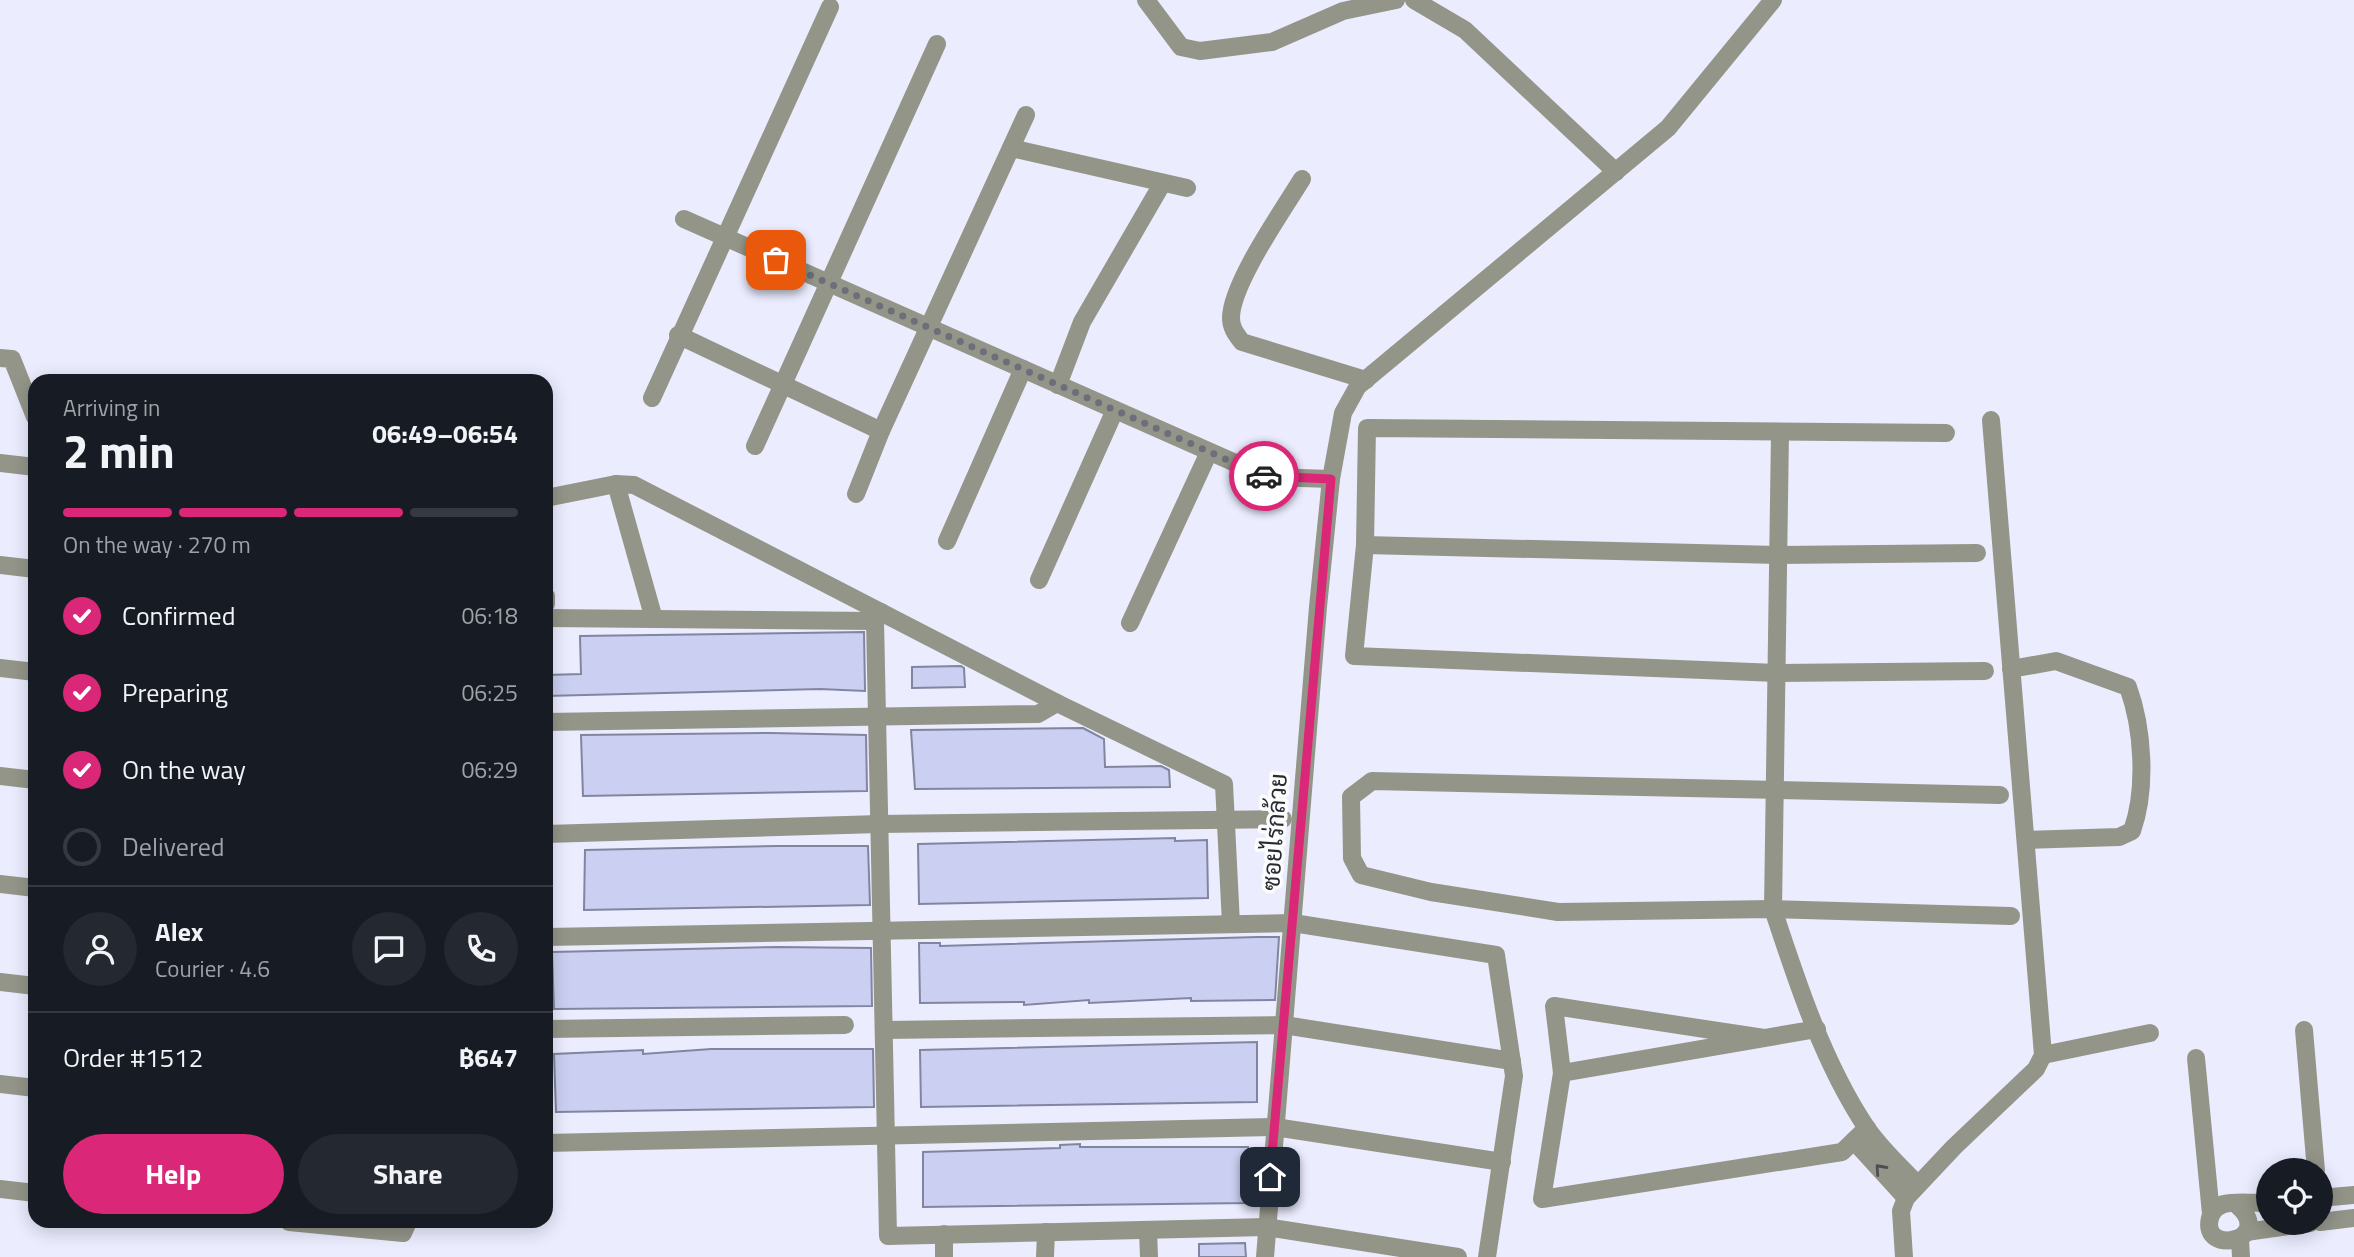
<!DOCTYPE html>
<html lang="en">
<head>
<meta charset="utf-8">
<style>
  :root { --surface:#171b24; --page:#242831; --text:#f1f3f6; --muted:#9ea1a6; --line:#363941; --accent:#db2777 }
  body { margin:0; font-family:"Titillium Web",Sarabun,sans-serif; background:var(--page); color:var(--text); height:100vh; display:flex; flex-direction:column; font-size:26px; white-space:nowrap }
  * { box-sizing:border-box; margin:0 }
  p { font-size:23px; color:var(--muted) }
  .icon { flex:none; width:38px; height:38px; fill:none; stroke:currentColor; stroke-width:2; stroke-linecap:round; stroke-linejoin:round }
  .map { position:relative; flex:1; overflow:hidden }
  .sheet { position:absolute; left:28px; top:374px; width:525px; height:854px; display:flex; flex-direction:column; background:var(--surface); border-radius:21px; box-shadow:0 4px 18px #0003 }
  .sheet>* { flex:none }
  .tools { position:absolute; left:2256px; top:1158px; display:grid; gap:14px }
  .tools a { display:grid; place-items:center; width:77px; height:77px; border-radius:50%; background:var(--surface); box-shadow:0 4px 18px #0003; font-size:35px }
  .pin { position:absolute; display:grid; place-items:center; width:60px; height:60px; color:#fff; margin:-30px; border-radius:14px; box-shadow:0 4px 10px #0006 }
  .courier { position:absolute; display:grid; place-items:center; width:70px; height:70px; margin:-35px; border:5px solid #db2777; border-radius:50%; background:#fff; color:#222; box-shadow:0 2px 9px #0007 }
  .head em { font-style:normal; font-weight:700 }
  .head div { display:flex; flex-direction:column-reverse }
  .head { display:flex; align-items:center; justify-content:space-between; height:119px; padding:0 35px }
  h1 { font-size:46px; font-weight:700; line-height:52px }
  .bar { display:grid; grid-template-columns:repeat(4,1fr); gap:10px 7px; align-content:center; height:84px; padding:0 35px }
  .bar i { height:9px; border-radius:5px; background:var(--line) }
  .bar .selected { background:var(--accent) }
  .bar p { grid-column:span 4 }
  .line { display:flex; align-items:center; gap:18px; padding:0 35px; border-top:2px solid var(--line) }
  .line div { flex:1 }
  .round { display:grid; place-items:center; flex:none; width:74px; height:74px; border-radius:37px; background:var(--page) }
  ol { padding:0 35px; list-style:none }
  li { display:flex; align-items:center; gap:21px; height:77px }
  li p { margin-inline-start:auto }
  li .icon { padding:7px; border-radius:50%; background:var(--accent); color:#fff; stroke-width:4 }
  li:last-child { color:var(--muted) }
  li i { width:38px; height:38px; border:4px solid var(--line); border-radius:50% }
  .cta { display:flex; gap:14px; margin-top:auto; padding:14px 35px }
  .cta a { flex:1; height:80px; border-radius:42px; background:var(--accent); color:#fff; font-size:28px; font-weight:700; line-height:80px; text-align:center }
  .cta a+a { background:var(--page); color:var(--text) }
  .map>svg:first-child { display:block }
  .building { fill:#cbd0f2; stroke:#82859f; stroke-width:2 }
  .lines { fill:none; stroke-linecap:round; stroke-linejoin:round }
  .minor { stroke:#949589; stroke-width:18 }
  .oneway { stroke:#4d4f51 }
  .done { stroke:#6c6e7a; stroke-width:7; stroke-dasharray:0 12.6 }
  .route { stroke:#db2777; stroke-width:9 }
  .labels { text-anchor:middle; stroke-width:7; stroke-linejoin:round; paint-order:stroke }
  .street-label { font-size:24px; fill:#272933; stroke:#fcfcfc }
</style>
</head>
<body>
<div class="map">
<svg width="2354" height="1257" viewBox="0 0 2354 1257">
  <rect width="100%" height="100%" fill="#ebedff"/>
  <g class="building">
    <path d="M864,632L865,691L820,689L546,696V675L581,674L580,636Z"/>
    <path d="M961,666L964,668L965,687L912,688V667Z"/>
    <path d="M1083,728L1104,739L1105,767L1161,766L1169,770L1170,787L915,789L911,730Z"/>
    <path d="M771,733L866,735L867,791L583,796L581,735Z"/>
    <path d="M1175,838V841L1207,840L1208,898L919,904L918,844Z"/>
    <path d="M777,846H868L870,905L584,910L585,850Z"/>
    <path d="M1258,937H1279L1275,1000L1191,1001V998L1089,1003V1000L1024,1005V1002L920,1003L919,943H940V946Z"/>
    <path d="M777,947L871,948L872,1006L554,1009L552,952Z"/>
    <path d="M1257,1042V1102L921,1107L920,1050Z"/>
    <path d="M711,1049H873L874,1107L556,1112L554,1054L643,1050V1054Z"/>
    <path d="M1080,1144V1147H1248L1250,1203L923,1207V1152L1060,1148V1145Z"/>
    <path d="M1245,1243L1246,1257H1199V1244Z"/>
  </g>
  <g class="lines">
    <g class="minor">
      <path d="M1146,0L1181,47L1200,51L1272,42L1343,11L1396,0"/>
      <path d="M1414,0L1465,30L1616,172"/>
      <path d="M1011,148L1187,188"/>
      <path d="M1302,179C1283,210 1231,284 1231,318C1231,328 1236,334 1242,342L1366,380"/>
      <path d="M684,219L1267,477L1331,479"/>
      <path d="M678,335L881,431"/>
      <path d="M0,358L12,359L35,417"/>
      <path d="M1058,385L1082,322L1162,184"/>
      <path d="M652,398L830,7"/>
      <path d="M1780,433L1773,909C1797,982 1823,1062 1866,1127C1880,1148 1900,1166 1917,1184"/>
      <path d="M1946,433L1367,428L1365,545L1354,656L1777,673L1985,671"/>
      <path d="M755,446L937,44"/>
      <path d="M0,463L35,467"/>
      <path d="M616,484L654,619"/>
      <path d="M856,494L881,431L1026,115"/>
      <path d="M546,498L616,484L634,485L1057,703L1224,784L1231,924"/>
      <path d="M947,541L1023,369"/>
      <path d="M1365,545L1778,555L1977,553"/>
      <path d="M0,565L35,569"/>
      <path d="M1039,580L1115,410"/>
      <path d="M546,596V604"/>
      <path d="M881,612L875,621L888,1236L1266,1227L1458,1257"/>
      <path d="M546,618L875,621"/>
      <path d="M1130,623L1209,452"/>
      <path d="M0,668L35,672"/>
      <path d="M2011,669L2056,661L2128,687C2143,728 2147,789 2132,831L2119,837L2027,840"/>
      <path d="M546,722L1038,714L1057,703"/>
      <path d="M0,776L35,780"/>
      <path d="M2000,795L1372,781L1351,797L1352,858L1361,875L1431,892L1558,912L1773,909L2011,916"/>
      <path d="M546,834L879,824L1283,819"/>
      <path d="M0,884L35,888"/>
      <path d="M546,937L1293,923L1496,955L1514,1076L1487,1257"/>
      <path d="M0,982L35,986"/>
      <path d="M546,1029L845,1025"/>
      <path d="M884,1030L1284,1025L1512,1061"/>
      <path d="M2304,1030L2316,1171"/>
      <path d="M1764,1038L1554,1006L1562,1073L1817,1029"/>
      <path d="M2043,1055L2150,1033"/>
      <path d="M2196,1058L2211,1214"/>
      <path d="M1562,1073L1542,1199L1842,1152L1867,1128"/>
      <path d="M0,1084L35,1088"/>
      <path d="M1854,1141L1906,1198"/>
      <path d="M546,1143L1275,1127L1502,1162"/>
      <path d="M0,1189L35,1193"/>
      <path d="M2320,1198L2354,1195"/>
      <path d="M2237,1205C2277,1240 2200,1257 2210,1218C2212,1211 2217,1206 2224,1204C2237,1201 2254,1204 2268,1202"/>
      <path d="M289,1222L403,1233L408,1222"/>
      <path d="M2320,1222L2354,1218"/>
      <path d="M1148,1230L1149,1257"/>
      <path d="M2246,1232L2310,1223"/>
      <path d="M944,1234V1257"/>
      <path d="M2240,1239L2241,1257"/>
      <path d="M1045,1257L1046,1232"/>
      <path d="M1265,1257L1318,607L1331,479L1343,413L1358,386L1668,128L1773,0"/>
      <path d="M1904,1257L1901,1211L1906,1198L1954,1147L2036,1069L2043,1055L1991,420"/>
    </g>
  </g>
  <defs><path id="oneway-chevron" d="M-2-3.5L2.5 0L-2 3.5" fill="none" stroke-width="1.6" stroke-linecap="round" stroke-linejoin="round" transform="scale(1.75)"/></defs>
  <use class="oneway" href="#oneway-chevron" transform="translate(1880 1169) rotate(-132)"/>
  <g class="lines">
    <path class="done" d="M776,260L1264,476"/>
    <path class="route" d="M1264,476L1331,479L1270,1177"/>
  </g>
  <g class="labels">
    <g class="street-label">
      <text transform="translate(1275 832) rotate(-86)" y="8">ซอยไร่กล้วย</text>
    </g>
  </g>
</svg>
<div class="tools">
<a><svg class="icon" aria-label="locate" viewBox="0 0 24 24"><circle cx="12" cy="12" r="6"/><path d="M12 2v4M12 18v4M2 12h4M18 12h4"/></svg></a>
</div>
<div class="pin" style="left:776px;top:260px;background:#ea580c"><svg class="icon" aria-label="bag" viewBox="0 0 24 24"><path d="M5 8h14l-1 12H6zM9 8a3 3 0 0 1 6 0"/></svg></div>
<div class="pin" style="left:1270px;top:1177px;background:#1f2937"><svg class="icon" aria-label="home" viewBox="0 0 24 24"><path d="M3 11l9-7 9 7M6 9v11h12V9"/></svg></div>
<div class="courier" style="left:1264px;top:476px"><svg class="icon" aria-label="car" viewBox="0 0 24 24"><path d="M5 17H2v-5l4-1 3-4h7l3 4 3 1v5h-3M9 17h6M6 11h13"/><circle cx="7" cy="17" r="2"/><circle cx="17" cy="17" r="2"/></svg></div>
<section class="sheet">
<div class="head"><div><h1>2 min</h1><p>Arriving in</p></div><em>06:49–06:54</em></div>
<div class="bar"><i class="selected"></i><i class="selected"></i><i class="selected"></i><i></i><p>On the way · 270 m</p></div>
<ol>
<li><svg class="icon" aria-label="check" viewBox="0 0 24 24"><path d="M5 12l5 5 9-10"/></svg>Confirmed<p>06:18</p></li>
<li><svg class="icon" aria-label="check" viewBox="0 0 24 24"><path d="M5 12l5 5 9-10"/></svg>Preparing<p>06:25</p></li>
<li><svg class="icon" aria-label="check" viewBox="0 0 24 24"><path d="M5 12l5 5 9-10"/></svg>On the way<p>06:29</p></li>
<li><i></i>Delivered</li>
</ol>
<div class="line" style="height:126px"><a class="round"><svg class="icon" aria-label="person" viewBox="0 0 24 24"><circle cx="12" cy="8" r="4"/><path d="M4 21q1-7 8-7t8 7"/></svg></a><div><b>Alex</b><p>Courier · 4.6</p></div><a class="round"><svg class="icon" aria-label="chat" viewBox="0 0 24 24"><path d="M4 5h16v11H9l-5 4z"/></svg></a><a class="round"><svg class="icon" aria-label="phone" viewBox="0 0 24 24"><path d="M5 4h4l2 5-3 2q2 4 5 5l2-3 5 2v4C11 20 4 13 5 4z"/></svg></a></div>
<div class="line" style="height:91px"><div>Order #1512</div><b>฿647</b></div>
<div class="cta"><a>Help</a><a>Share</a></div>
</section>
</div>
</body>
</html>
